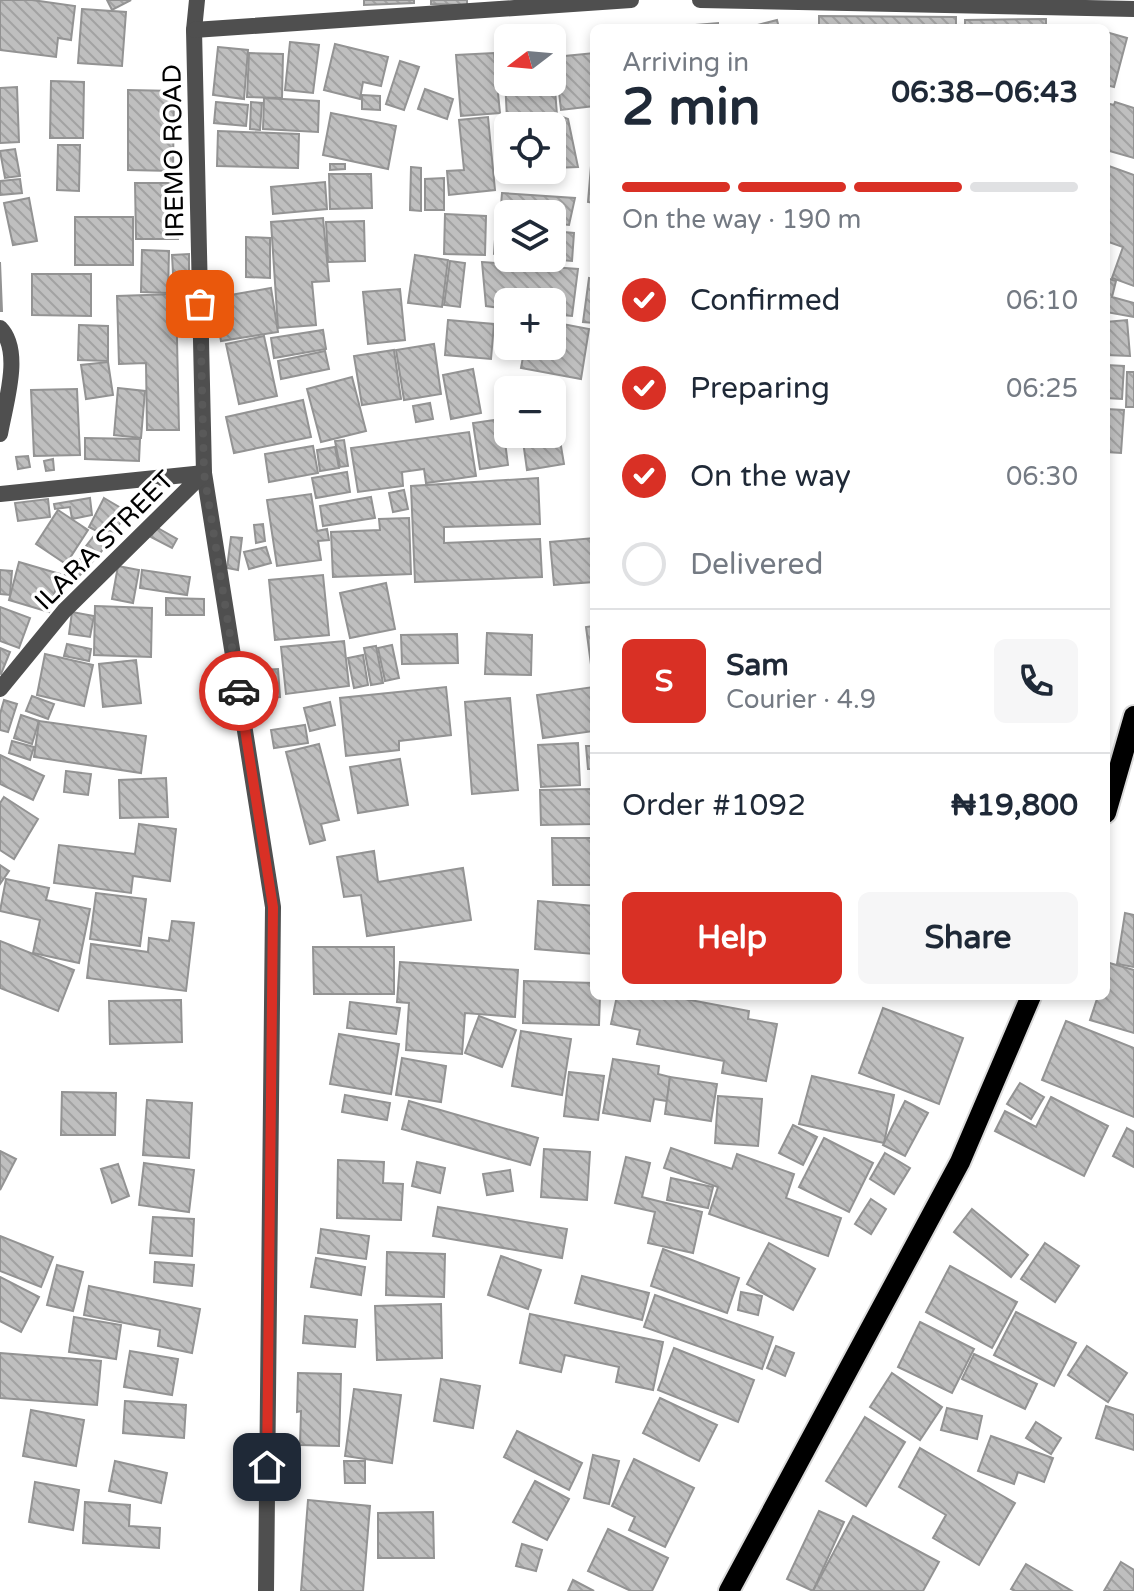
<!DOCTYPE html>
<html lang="en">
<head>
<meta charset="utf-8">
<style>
  :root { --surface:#fff; --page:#f6f6f7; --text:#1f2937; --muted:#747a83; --line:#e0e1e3; --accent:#d93025 }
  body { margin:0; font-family:"Varela Round",sans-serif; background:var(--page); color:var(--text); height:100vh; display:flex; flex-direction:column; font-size:30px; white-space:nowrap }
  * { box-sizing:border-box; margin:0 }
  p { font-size:26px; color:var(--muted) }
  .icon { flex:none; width:44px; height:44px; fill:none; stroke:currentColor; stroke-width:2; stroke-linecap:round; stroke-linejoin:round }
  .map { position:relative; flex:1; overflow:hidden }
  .side { position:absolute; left:590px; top:24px; width:520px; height:976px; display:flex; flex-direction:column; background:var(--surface); border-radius:12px; box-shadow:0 4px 12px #0003 }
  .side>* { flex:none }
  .needle { width:52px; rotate:254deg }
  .controls { position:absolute; left:494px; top:24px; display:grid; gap:16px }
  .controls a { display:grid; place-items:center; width:72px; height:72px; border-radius:12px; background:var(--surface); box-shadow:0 4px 12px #0003; font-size:40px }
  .pin { position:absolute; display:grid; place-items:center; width:68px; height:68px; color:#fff; margin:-34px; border-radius:16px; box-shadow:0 4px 12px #0006 }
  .courier { position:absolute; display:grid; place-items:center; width:80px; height:80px; margin:-40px; border:6px solid #d93025; border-radius:50%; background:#fff; color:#222; box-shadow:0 2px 10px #0007 }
  .headline em { font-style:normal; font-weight:700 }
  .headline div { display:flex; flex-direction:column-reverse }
  .headline { display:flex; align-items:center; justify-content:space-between; height:136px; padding:0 32px }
  h1 { font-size:52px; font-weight:700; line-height:60px }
  .bar { display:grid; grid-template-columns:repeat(4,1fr); gap:12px 8px; align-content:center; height:96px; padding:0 32px }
  .bar i { height:10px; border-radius:6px; background:var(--line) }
  .bar .current { background:var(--accent) }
  .bar p { grid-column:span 4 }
  .line { display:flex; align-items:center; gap:20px; padding:0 32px; border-top:2px solid var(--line) }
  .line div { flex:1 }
  .round { display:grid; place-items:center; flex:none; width:84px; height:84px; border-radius:12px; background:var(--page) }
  ol { padding:0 32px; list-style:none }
  li { display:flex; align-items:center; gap:24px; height:88px }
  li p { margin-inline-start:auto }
  li .icon { padding:8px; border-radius:50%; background:var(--accent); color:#fff; stroke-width:4 }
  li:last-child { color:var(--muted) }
  li i { width:44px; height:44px; border:4px solid var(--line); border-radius:50% }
  .cta { display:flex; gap:16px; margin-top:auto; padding:16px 32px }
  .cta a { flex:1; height:92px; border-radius:12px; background:var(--accent); color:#fff; font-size:32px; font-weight:700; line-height:92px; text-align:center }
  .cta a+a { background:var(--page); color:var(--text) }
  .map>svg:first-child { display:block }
  .building { fill:url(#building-back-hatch); stroke:#939393; stroke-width:2 }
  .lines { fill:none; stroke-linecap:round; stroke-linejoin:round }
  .primary-casing { stroke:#dbdbdb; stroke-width:24 }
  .minor { stroke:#4f4f4f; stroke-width:16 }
  .primary { stroke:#000; stroke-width:20 }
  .done { stroke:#595959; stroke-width:8; stroke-dasharray:0 14.4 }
  .route { stroke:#d93025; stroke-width:10 }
  .labels { text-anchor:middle; stroke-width:7; stroke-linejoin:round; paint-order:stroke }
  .street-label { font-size:26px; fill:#000; stroke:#fff }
</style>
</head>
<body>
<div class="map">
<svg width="1134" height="1591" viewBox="0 0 1134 1591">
  <defs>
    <pattern id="building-back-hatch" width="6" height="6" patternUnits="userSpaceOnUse" patternTransform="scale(2)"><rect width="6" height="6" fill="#bfbfbf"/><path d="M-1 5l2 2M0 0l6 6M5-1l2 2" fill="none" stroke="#a2a2a2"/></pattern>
  </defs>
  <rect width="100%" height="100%" fill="#fff"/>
  <g class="building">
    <path d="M0,0H32L75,6L71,40L58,38L56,57L0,50Z"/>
    <path d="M107,0H131L112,10Z"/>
    <path d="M364,0H414V3L364,5Z"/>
    <path d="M431,0H467V5L431,4Z"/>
    <path d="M82,9L126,12L122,66L78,63Z"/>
    <path d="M819,16L956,17V28H819Z"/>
    <path d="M1046,19V28H965V20Z"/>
    <path d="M777,20L779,28H746Z"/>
    <path d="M718,23V28H684V26Z"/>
    <path d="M1106,32L1127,38L1114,87L1106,85Z"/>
    <path d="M290,42L319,45L313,93L285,90Z"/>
    <path d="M335,44L388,57L381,86L363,82L360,99L324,90Z"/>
    <path d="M218,47L248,50L244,99L213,95Z"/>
    <path d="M552,51L557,115L568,119L578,167L552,168V126H508V170H529L505,172L507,120L504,57H508V82H552Z"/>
    <path d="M249,53L283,54L282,98L247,97Z"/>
    <path d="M494,53L500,113L461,116L456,55Z"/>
    <path d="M594,53V106L561,110L555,57Z"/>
    <path d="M400,61L419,67L404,110L386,104Z"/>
    <path d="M51,81L84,82L83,138H50Z"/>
    <path d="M17,87L19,142L0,143V88Z"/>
    <path d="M425,89L453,99L447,119L418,109Z"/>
    <path d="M128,90L174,91L173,171L128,170Z"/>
    <path d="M362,95L380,96V110L362,109Z"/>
    <path d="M264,98L319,101L318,132L263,129Z"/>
    <path d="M216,102L248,105L246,126L214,123Z"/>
    <path d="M251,102L262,103L260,130L250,129Z"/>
    <path d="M1115,102L1134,108V158L1106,150V103L1114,105Z"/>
    <path d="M331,113L396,126L388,169L323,155Z"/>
    <path d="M488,117L495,190L449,195L447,171L464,170L459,120Z"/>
    <path d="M218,131L299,134L298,168L217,166Z"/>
    <path d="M593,142H594V203L588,202Z"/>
    <path d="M58,145H80L79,191L57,190Z"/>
    <path d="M15,149L20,176L5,178L0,151Z"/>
    <path d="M330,164H345V169L330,170Z"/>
    <path d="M1106,165L1134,175V286L1112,278L1123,247L1106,241Z"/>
    <path d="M411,167L421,168V211L410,210Z"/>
    <path d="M329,174H371L372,208L330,209Z"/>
    <path d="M444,178V210H425V179Z"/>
    <path d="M20,179L22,193L0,195V181Z"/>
    <path d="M325,182L327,209L273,214L271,187Z"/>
    <path d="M135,183H178V239H136Z"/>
    <path d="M502,193L575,198L569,225L552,223V214H508V219L500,218Z"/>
    <path d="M29,198L37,241L13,245L4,203Z"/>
    <path d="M445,214L486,216L485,255L444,254Z"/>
    <rect x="75" y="217" width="58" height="48"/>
    <path d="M323,218L329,281L312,282L316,325L278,328L271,222Z"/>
    <path d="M364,221L365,261L328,262L326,222Z"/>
    <path d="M496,225L508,226V256L494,254Z"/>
    <path d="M552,231L574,233L572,261L534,258H552Z"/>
    <path d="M246,237L270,238V278L246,277Z"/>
    <path d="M142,250L169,251L168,293L141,292Z"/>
    <path d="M189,254V272L173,273L172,255Z"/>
    <path d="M415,255L448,260L442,307L408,303Z"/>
    <path d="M450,261L465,263L460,307L444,305Z"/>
    <path d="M0,262L2,311H0Z"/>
    <path d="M482,262L578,269L572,316L552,314V302H508V309L486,306Z"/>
    <path d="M32,274H91V316L32,315Z"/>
    <path d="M589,278L594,279V323L583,322Z"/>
    <path d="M1106,278L1116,281L1112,297L1134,303V317L1106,312Z"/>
    <path d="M271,288L278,332L221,341L213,298Z"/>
    <path d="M400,289L405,340L368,344L363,292Z"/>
    <path d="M176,294L179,430H147L146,363L119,364L117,296Z"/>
    <path d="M448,320L494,324L491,359L445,355Z"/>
    <path d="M1127,320L1130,356L1106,355V322Z"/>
    <path d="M552,322L589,329L581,379L521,368L525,346H552Z"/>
    <path d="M79,325L108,326V361L78,360Z"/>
    <path d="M323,330L326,349L274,358L271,338Z"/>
    <path d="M264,336L277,396L239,404L226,344Z"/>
    <path d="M434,344L441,394L404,400L396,350Z"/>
    <path d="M394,350L401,399L362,405L354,356Z"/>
    <path d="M325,351L329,369L281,379L278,361Z"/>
    <path d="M108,362L113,395L86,399L81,365Z"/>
    <path d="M1106,365L1124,366L1122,399L1106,398Z"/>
    <path d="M473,369L481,413L451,419L443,375Z"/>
    <path d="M1127,372H1134V407H1126Z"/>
    <path d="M352,377L366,431L321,442L307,389Z"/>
    <path d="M118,388L145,391L141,438L114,435Z"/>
    <path d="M77,389L80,455L34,456L31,390Z"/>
    <path d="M552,393L564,464L527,470L522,434H552Z"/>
    <path d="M303,400L311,437L234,453L226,417Z"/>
    <path d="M430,403L433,419L416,422L413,406Z"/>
    <path d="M1106,409L1124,410L1121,453L1106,452Z"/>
    <path d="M502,419L508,465L480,469L473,423Z"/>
    <path d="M469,432L476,476L426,483L424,469L402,472L403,486L358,492L351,448Z"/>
    <path d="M85,438L140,439L139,461L85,459Z"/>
    <path d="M344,440L348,466L340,467L335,441Z"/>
    <path d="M313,446L318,473L269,482L265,454Z"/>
    <path d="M335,447L339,468L320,471L317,450Z"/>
    <path d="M28,456L30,467L18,469L16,457Z"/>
    <path d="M53,459L54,470L46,471L44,461Z"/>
    <path d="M347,472L350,492L316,498L312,478Z"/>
    <path d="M538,478L540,524L444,527V543L540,539L542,577L415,582L411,486Z"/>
    <path d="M404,490L408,509L393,512L389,493Z"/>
    <path d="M311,494L317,531L327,529L329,540L318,541L321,560L277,566L267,500Z"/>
    <path d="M371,497L375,518L323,526L320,506Z"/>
    <path d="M90,498L92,515L72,519L70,507L55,509L54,504Z"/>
    <path d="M104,498L126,511L112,539L89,527Z"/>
    <path d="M48,499L50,517L18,521L15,503Z"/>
    <path d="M58,510L88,530L66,564L36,544Z"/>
    <path d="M409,518L411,574L333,577L331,532L380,530L379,519Z"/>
    <path d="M263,524L265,541L256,543L254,525Z"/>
    <path d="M156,527L177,539L172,548L151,537Z"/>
    <path d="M97,532L109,541L98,556L86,546Z"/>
    <path d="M231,537L242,538L238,570L227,568Z"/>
    <path d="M594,538V582L554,585L550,542Z"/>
    <path d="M266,547L271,563L249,569L244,552Z"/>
    <path d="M86,553L93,561L70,586L61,579Z"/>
    <path d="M19,562L60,574L49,612L9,600Z"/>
    <path d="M118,566L139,570L133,603L112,599Z"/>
    <path d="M0,570L12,571L10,595L0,594Z"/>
    <path d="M142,570L190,577L187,595L140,588Z"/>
    <path d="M323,575L329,635L275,640L269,580Z"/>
    <path d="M386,583L395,629L350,638L340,593Z"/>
    <path d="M166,598L204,599V615H166Z"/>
    <path d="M95,606L152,608L151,657L94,655Z"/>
    <path d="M0,607L30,618L19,648L0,641Z"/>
    <path d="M72,612L94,616L90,637L69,634Z"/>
    <path d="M594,626V731L543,738L537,695L594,687L586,627Z"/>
    <path d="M487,633L532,635L531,675L485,674Z"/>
    <path d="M457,634L458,663L402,664L401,635Z"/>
    <path d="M344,641L349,686L286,694L281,647Z"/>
    <path d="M67,644L91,649L89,661L64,656Z"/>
    <path d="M392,645L399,678L385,681L378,648Z"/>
    <path d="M376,646L383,683L371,685L364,648Z"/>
    <path d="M0,648L10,652L1,674L0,673Z"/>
    <path d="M45,654L93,665L84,706L37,695Z"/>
    <path d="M363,655L368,685L354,688L348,658Z"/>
    <path d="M136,660L141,703L103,707L99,664Z"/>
    <path d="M278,669L280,697L266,698L263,670Z"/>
    <path d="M446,687L451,735L399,741V750L346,756L340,698Z"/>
    <path d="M32,696L54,704L48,719L26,711Z"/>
    <path d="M510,698L518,790L472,794L465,702Z"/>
    <path d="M4,700L17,704L8,732L0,730V714Z"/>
    <path d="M330,702L335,725L310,731L304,708Z"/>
    <path d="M21,715L39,721L32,744L14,738Z"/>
    <path d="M39,721L146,736L141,773L34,757Z"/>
    <path d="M305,725L308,743L274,748L271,730Z"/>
    <path d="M12,741L34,747L30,760L9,753Z"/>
    <path d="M578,743L580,785L541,787L538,745Z"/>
    <path d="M319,744L339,820L321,824L325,840L310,844L286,752Z"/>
    <path d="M586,746H594V769H588Z"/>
    <path d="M0,755L44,776L33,800L0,784Z"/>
    <path d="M400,759L408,805L358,813L350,767Z"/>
    <path d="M66,771L91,774L88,795L64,792Z"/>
    <path d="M166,778L168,817L120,818L119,780Z"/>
    <path d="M594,789V824L541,825L540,790Z"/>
    <path d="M4,797L38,819L14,859L0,850V803Z"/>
    <path d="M139,824L176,829L170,881L133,876L131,893L54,883L59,845L135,854Z"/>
    <path d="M552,838H594V885H553Z"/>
    <path d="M374,851L378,882L463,868L471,920L367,936L361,895L344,897L337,857Z"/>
    <path d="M0,865L9,871L0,884Z"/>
    <path d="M6,879L49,888L46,900L90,909L79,963L33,953L40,920L0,911Z"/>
    <path d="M96,893L146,899L140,946L90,939Z"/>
    <path d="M538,901L594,906V954L535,949Z"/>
    <path d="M1125,913L1134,915V967L1117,964Z"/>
    <path d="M172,921L194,923L186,991L87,978L91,944L148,952L149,938L169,941Z"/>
    <path d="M0,941L74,970L58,1011L0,988Z"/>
    <path d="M313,947H394V994H314Z"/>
    <path d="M400,962L518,970L515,1017L465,1013L462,1054L406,1050L409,1003L397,1002Z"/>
    <path d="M1106,962L1134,970V1033L1090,1020L1098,996H1106Z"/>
    <path d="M524,981L594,983V996H600L599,1025L523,1023Z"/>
    <path d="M617,996H669L749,1011L748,1019L777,1024L766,1081L722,1073L724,1061L637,1044L640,1030L611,1024Z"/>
    <path d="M181,1000L182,1042L110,1044L109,1001Z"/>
    <path d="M350,1002L400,1008L396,1034L347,1028Z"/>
    <path d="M883,1008L963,1038L939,1104L859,1073Z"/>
    <path d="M479,1016L516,1030L502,1067L465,1053Z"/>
    <path d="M1066,1021L1134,1048V1117L1042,1080Z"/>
    <path d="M521,1031L571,1039L562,1095L512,1086Z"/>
    <path d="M339,1034L399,1044L391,1094L330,1084Z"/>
    <path d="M402,1058L446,1066L441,1102L396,1095Z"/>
    <path d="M613,1059L659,1066L658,1074L670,1077L667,1101L654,1099L650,1121L603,1113Z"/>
    <path d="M569,1072L604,1076L598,1120L564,1116Z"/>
    <path d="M812,1076L894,1095L884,1143L799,1124Z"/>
    <path d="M670,1077L717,1084L711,1121L665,1114Z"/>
    <path d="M1020,1083L1044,1097L1031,1119L1007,1104Z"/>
    <path d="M62,1092L116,1093L115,1135H61Z"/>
    <path d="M345,1095L390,1103L387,1120L342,1112Z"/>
    <path d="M718,1096L762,1099L758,1146L715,1143Z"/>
    <path d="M1051,1097L1108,1126L1084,1176L995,1131L1005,1111L1036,1127Z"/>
    <path d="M147,1100L192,1103L189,1158L143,1155Z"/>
    <path d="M409,1101L538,1138L530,1165L402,1129Z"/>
    <path d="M905,1101L928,1113L905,1156L883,1145Z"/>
    <path d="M793,1125L817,1137L803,1165L779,1153Z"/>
    <path d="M1127,1128L1134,1132V1167L1113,1156Z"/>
    <path d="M824,1138L873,1163L849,1212L799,1187Z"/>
    <path d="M671,1148L732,1169L737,1154L794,1174L786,1198L841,1218L828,1256L709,1214L718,1187L664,1168Z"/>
    <path d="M544,1149L590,1152L587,1200L541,1197Z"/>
    <path d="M0,1151L16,1159L0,1190Z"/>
    <path d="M885,1153L910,1168L894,1194L870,1179Z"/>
    <path d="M626,1157L650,1163L642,1197L702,1212L693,1253L648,1243L655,1212L615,1203Z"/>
    <path d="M338,1160L384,1162L383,1183L403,1184L401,1220L337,1218Z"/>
    <path d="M417,1162L445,1168L440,1193L412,1186Z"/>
    <path d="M144,1163L194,1170L189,1212L139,1205Z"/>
    <path d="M118,1164L129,1196L112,1203L101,1169Z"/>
    <path d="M510,1170L513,1191L487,1195L483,1174Z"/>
    <path d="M671,1178L713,1187L708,1208L667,1200Z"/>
    <path d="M871,1199L886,1209L871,1234L855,1224Z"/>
    <path d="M438,1207L567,1229L562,1258L433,1236Z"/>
    <path d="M972,1209L1028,1255L1011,1277L954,1232Z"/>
    <path d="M153,1217L194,1219L192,1256L150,1253Z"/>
    <path d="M321,1229L369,1236L366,1259L318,1253Z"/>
    <path d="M0,1236L53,1257L41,1287L0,1271Z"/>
    <path d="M769,1243L815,1269L793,1310L747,1284Z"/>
    <path d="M1045,1243L1079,1266L1055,1302L1021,1279Z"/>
    <path d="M663,1249L739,1278L727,1313L651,1286Z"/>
    <path d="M387,1252L445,1254L444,1297L386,1295Z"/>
    <path d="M501,1256L541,1270L528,1309L488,1295Z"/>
    <path d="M316,1258L365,1267L361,1295L311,1287Z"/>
    <path d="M155,1262L194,1265L192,1286L154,1282Z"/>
    <path d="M57,1265L83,1272L73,1311L47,1305Z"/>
    <path d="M950,1266L1017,1302L992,1348L926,1312Z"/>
    <path d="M582,1276L649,1293L642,1320L575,1303Z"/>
    <path d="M0,1277L39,1297L21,1332L0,1321Z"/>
    <path d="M89,1286L200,1309L192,1353L158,1346L160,1330L84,1315Z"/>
    <path d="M741,1292L762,1296L758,1315L738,1310Z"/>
    <path d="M655,1295L773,1337L762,1369L644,1327Z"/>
    <path d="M441,1304L442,1358L377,1360L375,1306Z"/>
    <path d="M1016,1312L1076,1343L1054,1386L994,1355Z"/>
    <path d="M530,1314L663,1342L653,1390L616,1382L619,1367L565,1355L561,1372L520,1363Z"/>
    <path d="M305,1316L357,1320L355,1347L303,1343Z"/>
    <path d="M74,1317L121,1325L116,1359L69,1352Z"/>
    <path d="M920,1322L974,1349L952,1393L898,1367Z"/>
    <path d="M776,1346L794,1353L785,1376L767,1368Z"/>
    <path d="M1087,1346L1127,1373L1108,1402L1068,1375Z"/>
    <path d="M674,1348L754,1380L738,1422L658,1390Z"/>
    <path d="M130,1351L178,1359L172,1395L124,1387Z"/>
    <path d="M0,1353L101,1361L97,1405L0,1398Z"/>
    <path d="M974,1354L1037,1384L1025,1409L962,1379Z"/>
    <path d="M298,1373L341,1374L339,1446L300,1445L301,1411L297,1412Z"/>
    <path d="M892,1373L942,1407L920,1440L870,1407Z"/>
    <path d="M441,1379L480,1386L473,1428L434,1421Z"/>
    <path d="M354,1389L401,1395L392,1463L345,1456Z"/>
    <path d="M660,1398L717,1425L699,1461L643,1433Z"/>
    <path d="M125,1401L186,1405L184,1438L123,1433Z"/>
    <path d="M1106,1406L1134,1415V1450L1096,1438Z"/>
    <path d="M947,1408L982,1416L977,1439L941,1430Z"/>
    <path d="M31,1410L84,1420L76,1466L23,1456Z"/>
    <path d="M865,1417L905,1442L866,1506L826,1481Z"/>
    <path d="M1036,1422L1061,1438L1051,1454L1026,1438Z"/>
    <path d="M517,1431L582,1463L569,1490L504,1457Z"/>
    <path d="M991,1436L1053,1458L1044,1482L1018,1472L1014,1484L978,1471Z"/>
    <path d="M920,1448L1015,1503L979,1565L933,1538L946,1515L899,1487Z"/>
    <path d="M593,1455L619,1461L609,1504L584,1498Z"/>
    <path d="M634,1459L694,1488L665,1547L629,1530L635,1517L612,1506Z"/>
    <path d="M115,1461L167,1473L161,1503L109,1491Z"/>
    <path d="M344,1461H365V1483H345Z"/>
    <path d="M535,1481L569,1499L547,1540L513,1522Z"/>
    <path d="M35,1482L79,1490L73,1530L29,1522Z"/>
    <path d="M308,1500L370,1506L363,1591H301Z"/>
    <path d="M85,1502L130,1505L129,1526L160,1528L159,1548L83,1543Z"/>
    <path d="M819,1511L844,1522L813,1591L787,1579Z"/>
    <path d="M433,1512L434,1558H378V1513Z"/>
    <path d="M853,1516L939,1562L923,1591H813Z"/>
    <path d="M608,1529L668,1558L652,1591H631L588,1571Z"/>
    <path d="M522,1544L542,1550L536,1571L516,1566Z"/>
    <path d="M1121,1562L1134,1570V1591H1104Z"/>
    <path d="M1026,1564L1072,1591H1015L1011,1589Z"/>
    <path d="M573,1580L594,1591H568Z"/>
  </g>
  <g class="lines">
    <g class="primary-casing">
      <g id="primary">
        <path d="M1106,813L1134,716"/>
        <path d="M729,1591L960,1162L1031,996"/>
      </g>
    </g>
    <g class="minor">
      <path d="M197,0L194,30L204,473L273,907L266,1591"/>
      <path d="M700,0L1134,9"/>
      <path d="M194,30L631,0"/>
      <path d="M0,328C23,351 5,404 0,434"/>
      <path d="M0,494L204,473L64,611L0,689"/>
    </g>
    <use href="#primary" class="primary"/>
  </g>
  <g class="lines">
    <path class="done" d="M200,304L204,473L239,691"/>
    <path class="route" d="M239,691L273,907L267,1467"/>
  </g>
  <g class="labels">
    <g class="street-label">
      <text transform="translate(173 151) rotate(-91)" y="9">IREMO ROAD</text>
      <text transform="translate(104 540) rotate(-45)" y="9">ILARA STREET</text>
    </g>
  </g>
</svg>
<div class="controls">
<a><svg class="needle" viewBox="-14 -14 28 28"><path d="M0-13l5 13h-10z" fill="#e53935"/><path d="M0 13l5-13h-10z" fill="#747a83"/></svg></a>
<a><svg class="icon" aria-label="locate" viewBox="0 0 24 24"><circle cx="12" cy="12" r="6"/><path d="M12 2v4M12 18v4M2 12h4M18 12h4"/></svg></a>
<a><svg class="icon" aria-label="layers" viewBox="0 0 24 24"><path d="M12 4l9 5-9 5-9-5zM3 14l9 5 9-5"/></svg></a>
<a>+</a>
<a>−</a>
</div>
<div class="pin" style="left:200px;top:304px;background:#ea580c"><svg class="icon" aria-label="bag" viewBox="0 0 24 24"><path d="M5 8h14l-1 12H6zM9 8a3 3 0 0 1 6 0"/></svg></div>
<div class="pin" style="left:267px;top:1467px;background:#1f2937"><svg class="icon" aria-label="home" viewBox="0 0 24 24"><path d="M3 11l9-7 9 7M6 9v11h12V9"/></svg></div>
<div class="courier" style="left:239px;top:691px"><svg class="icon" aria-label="car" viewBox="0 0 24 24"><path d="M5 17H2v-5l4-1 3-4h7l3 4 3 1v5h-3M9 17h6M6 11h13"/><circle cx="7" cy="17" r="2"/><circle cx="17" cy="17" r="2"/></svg></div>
<section class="side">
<div class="headline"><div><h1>2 min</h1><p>Arriving in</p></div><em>06:38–06:43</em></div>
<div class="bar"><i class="current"></i><i class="current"></i><i class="current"></i><i></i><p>On the way · 190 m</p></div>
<ol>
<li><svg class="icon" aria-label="check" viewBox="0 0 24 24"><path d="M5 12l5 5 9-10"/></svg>Confirmed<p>06:10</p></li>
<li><svg class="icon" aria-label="check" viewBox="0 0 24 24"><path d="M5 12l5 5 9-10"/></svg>Preparing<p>06:25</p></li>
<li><svg class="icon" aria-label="check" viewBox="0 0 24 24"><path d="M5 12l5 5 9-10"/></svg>On the way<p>06:30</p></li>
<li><i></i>Delivered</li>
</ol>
<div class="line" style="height:144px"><b class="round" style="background:var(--accent);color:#fff">S</b><div><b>Sam</b><p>Courier · 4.9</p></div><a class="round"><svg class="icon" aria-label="phone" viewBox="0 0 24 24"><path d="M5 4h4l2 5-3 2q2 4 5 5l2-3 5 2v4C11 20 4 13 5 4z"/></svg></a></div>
<div class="line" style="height:104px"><div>Order #1092</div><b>₦19,800</b></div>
<div class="cta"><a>Help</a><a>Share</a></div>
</section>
</div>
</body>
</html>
